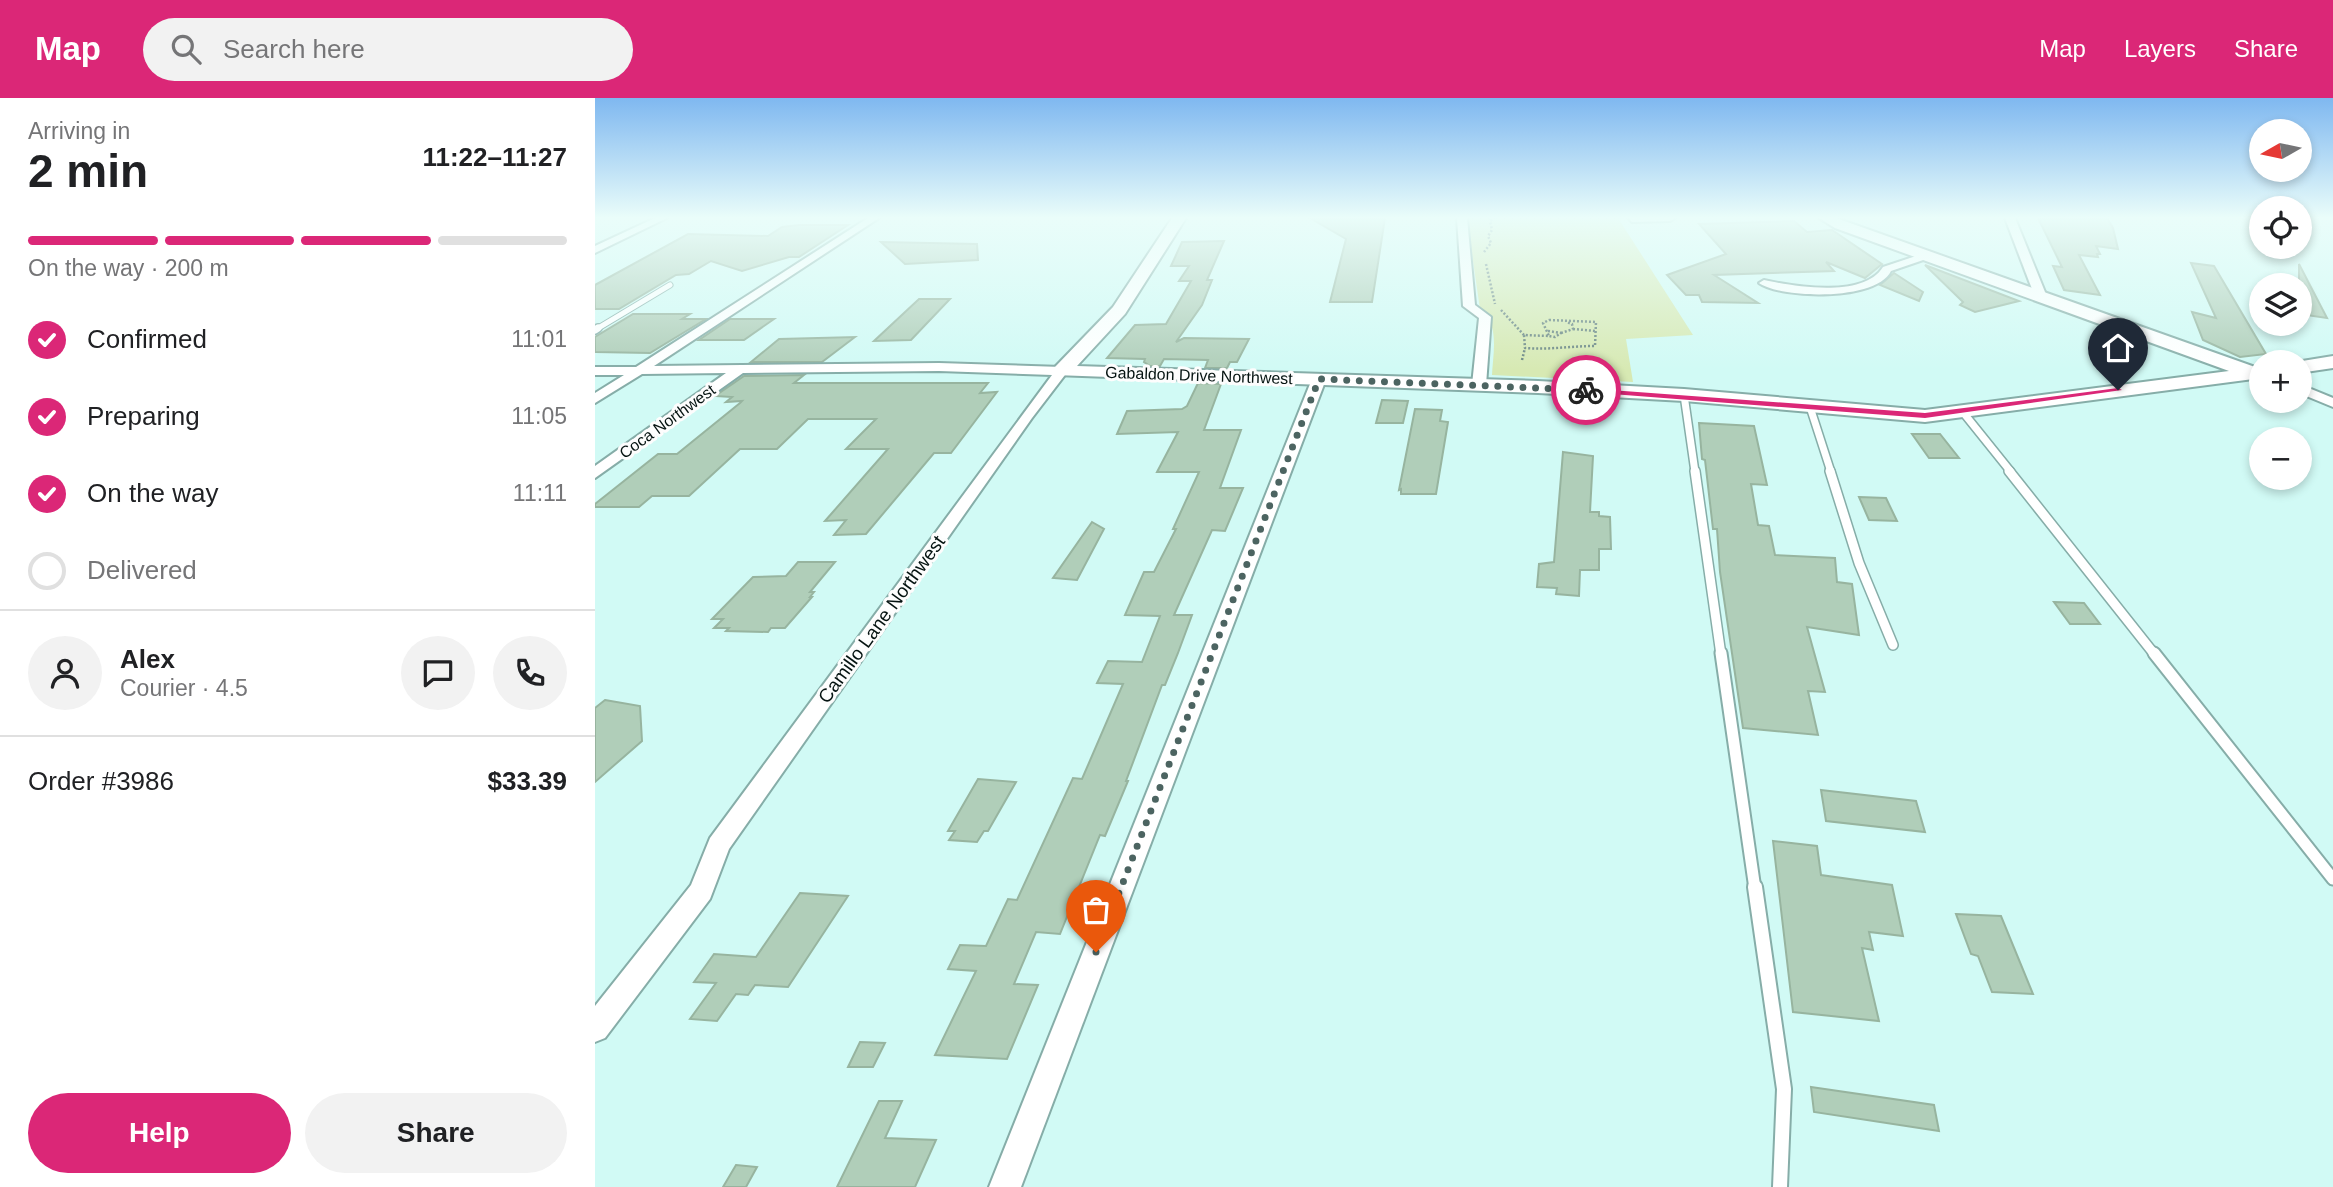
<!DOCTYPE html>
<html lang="en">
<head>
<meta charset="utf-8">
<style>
  :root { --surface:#fff; --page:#f2f2f2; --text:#202124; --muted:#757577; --line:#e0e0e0; --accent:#db2777 }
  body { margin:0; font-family:Helvetica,sans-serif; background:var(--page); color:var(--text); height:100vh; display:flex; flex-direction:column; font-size:26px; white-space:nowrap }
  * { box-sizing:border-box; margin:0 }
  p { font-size:23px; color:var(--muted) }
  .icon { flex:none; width:38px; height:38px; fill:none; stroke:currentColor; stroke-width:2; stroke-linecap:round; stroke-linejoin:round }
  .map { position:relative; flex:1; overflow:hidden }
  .drawer { display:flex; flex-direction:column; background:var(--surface); width:595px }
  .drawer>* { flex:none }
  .needle { width:46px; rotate:261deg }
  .fabs { position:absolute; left:1654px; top:21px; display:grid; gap:14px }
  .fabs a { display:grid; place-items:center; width:63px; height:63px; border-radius:50%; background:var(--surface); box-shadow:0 4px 10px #0003; font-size:35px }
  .pin { position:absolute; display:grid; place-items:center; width:60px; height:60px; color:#fff; margin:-72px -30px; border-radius:50% 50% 50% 0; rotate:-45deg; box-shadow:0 0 7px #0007 }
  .pin .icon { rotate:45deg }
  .courier { position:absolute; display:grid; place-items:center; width:70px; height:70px; margin:-35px; border:5px solid #db2777; border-radius:50%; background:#fff; color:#222; box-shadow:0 2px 9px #0007 }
  .head em { font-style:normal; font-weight:700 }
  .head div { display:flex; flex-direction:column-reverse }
  .head { display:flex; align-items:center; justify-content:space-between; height:119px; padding:0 28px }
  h1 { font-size:46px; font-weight:700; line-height:52px }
  .bar { display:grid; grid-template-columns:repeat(4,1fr); gap:10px 7px; align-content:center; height:84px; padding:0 28px }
  .bar i { height:9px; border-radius:5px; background:var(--line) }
  .bar .selected { background:var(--accent) }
  .bar p { grid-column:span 4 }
  .line { display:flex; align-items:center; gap:18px; padding:0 28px; border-top:2px solid var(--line) }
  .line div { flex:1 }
  .round { display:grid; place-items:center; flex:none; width:74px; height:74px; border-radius:37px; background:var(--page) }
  ol { padding:0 28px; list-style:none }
  li { display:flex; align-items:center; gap:21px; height:77px }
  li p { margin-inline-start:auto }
  li .icon { padding:7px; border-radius:50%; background:var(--accent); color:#fff; stroke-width:4 }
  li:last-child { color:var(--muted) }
  li i { width:38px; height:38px; border:4px solid var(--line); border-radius:50% }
  .cta { display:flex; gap:14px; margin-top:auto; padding:14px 28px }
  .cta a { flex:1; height:80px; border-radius:42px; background:var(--accent); color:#fff; font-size:28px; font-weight:700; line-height:80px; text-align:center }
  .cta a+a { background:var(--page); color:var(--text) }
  header { display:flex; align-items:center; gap:42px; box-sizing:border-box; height:98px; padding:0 35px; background:var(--accent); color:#fff }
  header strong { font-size:33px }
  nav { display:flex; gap:38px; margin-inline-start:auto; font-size:24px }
  .search { width:490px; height:63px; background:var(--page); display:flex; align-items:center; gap:18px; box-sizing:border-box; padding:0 24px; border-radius:38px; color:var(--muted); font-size:26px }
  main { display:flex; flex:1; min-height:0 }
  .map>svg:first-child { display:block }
  .green { fill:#d7e9b3 }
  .building { fill:#b0ceb9; stroke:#97b49f; stroke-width:2 }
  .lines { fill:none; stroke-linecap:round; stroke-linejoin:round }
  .lane-far4-casing { stroke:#86ada8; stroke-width:7 }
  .lane-far3-casing { stroke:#86ada8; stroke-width:10 }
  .lane-far2-casing { stroke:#86ada8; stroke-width:12 }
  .lane-far1-casing { stroke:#86ada8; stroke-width:15 }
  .lane-casing { stroke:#86ada8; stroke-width:18 }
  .street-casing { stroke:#86ada8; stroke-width:4 }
  .secondary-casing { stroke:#86ada8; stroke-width:4 }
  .path { stroke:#6b8683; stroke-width:2.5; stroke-dasharray:2 2; stroke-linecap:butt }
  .lane-far4 { stroke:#fff; stroke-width:5 }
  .lane-far3 { stroke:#fff; stroke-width:7 }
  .lane-far2 { stroke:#fff; stroke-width:9 }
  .lane-far1 { stroke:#fff; stroke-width:11 }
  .lane { stroke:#fff; stroke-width:14 }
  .street { fill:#fff; fill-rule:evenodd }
  .secondary { fill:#fff; fill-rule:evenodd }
  .route { fill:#db2777 }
  .done { stroke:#4c6461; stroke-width:7; stroke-dasharray:0 12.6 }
  .labels { text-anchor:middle; stroke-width:6; stroke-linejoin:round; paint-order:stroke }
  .far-street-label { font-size:16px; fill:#051311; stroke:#fdfdfd }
  .street-label { font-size:19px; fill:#051311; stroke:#fdfdfd }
</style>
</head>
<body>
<header>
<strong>Map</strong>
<div class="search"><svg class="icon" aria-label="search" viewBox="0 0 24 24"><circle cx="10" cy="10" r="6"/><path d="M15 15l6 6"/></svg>Search here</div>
<nav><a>Map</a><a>Layers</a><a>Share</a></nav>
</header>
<main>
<section class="drawer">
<div class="head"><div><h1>2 min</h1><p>Arriving in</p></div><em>11:22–11:27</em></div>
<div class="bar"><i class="selected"></i><i class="selected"></i><i class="selected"></i><i></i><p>On the way · 200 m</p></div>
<ol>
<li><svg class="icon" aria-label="check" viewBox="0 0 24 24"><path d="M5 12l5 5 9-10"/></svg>Confirmed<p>11:01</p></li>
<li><svg class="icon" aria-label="check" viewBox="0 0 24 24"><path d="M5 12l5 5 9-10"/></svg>Preparing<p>11:05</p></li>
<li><svg class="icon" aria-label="check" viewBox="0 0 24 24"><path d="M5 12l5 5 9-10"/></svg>On the way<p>11:11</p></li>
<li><i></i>Delivered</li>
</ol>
<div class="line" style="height:126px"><a class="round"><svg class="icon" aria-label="person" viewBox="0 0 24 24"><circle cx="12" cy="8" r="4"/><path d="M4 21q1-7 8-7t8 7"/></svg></a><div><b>Alex</b><p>Courier · 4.5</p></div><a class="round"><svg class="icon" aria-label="chat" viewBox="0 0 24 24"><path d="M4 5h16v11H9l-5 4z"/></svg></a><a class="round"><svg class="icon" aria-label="phone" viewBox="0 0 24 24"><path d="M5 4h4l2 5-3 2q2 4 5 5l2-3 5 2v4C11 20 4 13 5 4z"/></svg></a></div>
<div class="line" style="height:91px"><div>Order #3986</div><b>$33.39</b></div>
<div class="cta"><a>Help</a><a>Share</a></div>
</section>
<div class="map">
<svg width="1738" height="1089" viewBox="0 0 1738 1089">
  <rect width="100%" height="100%" fill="#d1faf5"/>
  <path class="green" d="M874,120H1023L1098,237L1031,241L1038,284L897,277C898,255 905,226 885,211L872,122Z"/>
  <g class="building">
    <path d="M715,120H790L777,204H735L751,141Z"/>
    <path d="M1443,120H1512L1518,130L1523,151L1501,148L1505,156H1502L1503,159L1484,157L1505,197L1469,192L1458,168L1467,169Z"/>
    <path d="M1199,123L1212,134L1237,132L1287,166L1270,180L1231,164L1239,173L1119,177L1163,205L1107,204L1104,197H1091L1072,177L1131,156L1104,126Z"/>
    <path d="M204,127H253L204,159H194L147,173L116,163L94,176L81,177L24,211H0V187L93,136L173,138L187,129Z"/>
    <path d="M629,143L612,182H617L607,207L581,244L589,240L654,241L642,264H635L632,270H610L613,262L569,261L565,268H555L549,264L550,261L512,260L540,227L571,226L596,183H584L594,168H576L587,144Z"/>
    <path d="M286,144L382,146L383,162L310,166Z"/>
    <path d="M1596,165L1619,168L1671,256L1645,259L1608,242L1597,214L1621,220Z"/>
    <path d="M1704,166L1732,220L1704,216Z"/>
    <path d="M1330,167L1424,203L1380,214L1365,207L1368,204Z"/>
    <path d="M1299,175L1328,194L1324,203L1285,187Z"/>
    <path d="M324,201H355L316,242L279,243Z"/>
    <path d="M38,216H95L87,221H111L55,255L0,254V239Z"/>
    <path d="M135,221H179L149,242H104Z"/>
    <path d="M260,239L227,264H156L184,241Z"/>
    <path d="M209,277L199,285H393L385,295L402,294L356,355H339L271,436L239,437L251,422L230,423L293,351H251L281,321H213L182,351H145L94,398H57L44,409H0V406L63,356H82L145,305L147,303L131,304L137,299L120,298L149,278Z"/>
    <path d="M603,285L626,286L609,332H646L625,390H648L630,433L617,432L579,517H597L583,555L570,587H567L531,683H533L510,738L505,737L465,836L441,834L419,886L443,887L412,961L340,957L381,873L353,871L365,847L391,848L413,801L422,802L478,680L487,681L528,586L502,585L513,563L547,564L565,518L530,517L549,474H559L581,431H578L604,374H562L583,334L522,336L532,313L587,311L592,308Z"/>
    <path d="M787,302L813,303L808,325H781Z"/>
    <path d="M820,311L847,312L845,323L853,324L841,396H806V391L804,392Z"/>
    <path d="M1104,325L1159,328L1172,387L1156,386L1163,427L1174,428L1180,457L1240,460L1242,484L1257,486L1264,537L1212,529L1230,594L1213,593L1223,637L1148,630L1125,474L1122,431H1118L1110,362L1107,361Z"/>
    <path d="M1317,336H1345L1364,360H1334Z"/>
    <path d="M968,354L998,358L995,414H1004V418L1015,419L1016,451H1004V472H985L984,498L961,496L962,490L942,489L944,466L959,464Z"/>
    <path d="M1264,399L1291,400L1302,423L1274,422Z"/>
    <path d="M497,424L509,431L482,482L458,480Z"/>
    <path d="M203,464H240L215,494H219L215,499H217L190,530H176L173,534L131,533L134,530H119L128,521H117L158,479L191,478Z"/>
    <path d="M1459,504L1489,505L1505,526H1475Z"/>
    <path d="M10,602L45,608L47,643L0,684V610Z"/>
    <path d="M383,681L421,684L393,733H389L382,744L354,742L360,733H353Z"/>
    <path d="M1226,692L1321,703L1330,734L1231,723Z"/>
    <path d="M1178,743L1222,748L1226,777L1297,787L1308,838L1274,834L1278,852L1267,850L1284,923L1198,914Z"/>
    <path d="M205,795L253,798L193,889L160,887L153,897L141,896L122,923L95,921L121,885L99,884L119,856L161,859Z"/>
    <path d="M1361,816L1406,818L1438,896L1397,894L1383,858L1376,856Z"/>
    <path d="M265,944L290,945L278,969H253Z"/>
    <path d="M1216,989L1339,1007L1344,1033L1219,1014Z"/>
    <path d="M284,1003H307L290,1040L341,1042L320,1089H242Z"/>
    <path d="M141,1067L162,1069L151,1089H128Z"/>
  </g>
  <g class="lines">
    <g class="lane-far4-casing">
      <path id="lane-far4" d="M0,232L75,187"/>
    </g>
    <g class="lane-far3-casing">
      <g id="lane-far3">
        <path d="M0,232L3,230"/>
        <path d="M1089,297L1100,374"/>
        <path d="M1215,309L1236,374"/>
        <path d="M1367,313L1416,374"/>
      </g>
    </g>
    <g class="lane-far2-casing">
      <g id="lane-far2">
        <path d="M1100,373L1126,557"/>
        <path d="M1235,373L1264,465L1298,547"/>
        <path d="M1414,373L1560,557"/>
      </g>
    </g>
    <g class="lane-far1-casing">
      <g id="lane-far1">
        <path d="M1126,555L1160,791"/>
        <path d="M1559,555L1738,781"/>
      </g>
    </g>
    <g class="lane-casing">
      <path id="lane" d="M1160,789L1189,991L1185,1089"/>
    </g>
    <g class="street-casing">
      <g id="street">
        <path d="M60,120H72L0,155V148Z"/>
        <path d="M273,120H284L59,268L344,265L467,269L473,273L437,320L134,751L115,801L10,940L0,944V908L96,787L115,740L457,277L344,273L148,275L0,380V368L131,275L47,276L0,305V295L29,277H0V269H41Z"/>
        <path d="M862,120H872L880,207L896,219L891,287L884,291L877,287L884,220L868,208Z"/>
        <path d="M1033,120H1080L1075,123L1037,124Z"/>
        <path d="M1410,120H1420L1452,199L1450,201L1440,199Z"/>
        <path d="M1330,155L1334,156V160L1296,173C1282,203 1187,201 1164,185L1169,182C1201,189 1269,200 1288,169Z"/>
        <path d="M724,277L731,281L426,1089H394L717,281Z"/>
        <path d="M1704,286L1738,300V309L1704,295Z"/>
      </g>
    </g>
    <g class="secondary-casing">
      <g id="secondary">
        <path d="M577,120H591L530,216L482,268L943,283L1089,291L1330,312L1634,273L1240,130L1224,120H1241L1660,269L1666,268V280L1330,324L1089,303L943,295L460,277L458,273L460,269L518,209Z"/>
        <path d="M1738,258V270L1704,275V264H1701Z"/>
      </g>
    </g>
    <g class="path">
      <path d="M889,154L896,145L893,138L897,132L895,123L899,120"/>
      <path d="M891,166L900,206"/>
      <path d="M906,212L929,237"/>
      <path d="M954,222L1001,224L1000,248C976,248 954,252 930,250L929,237L954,238L948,225Z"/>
      <path d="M978,231L1001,233"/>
      <path d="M953,233L966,235L960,239L954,238"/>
      <path d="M966,235L978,231L977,226L971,224"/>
      <path d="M927,262L930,250"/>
    </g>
    <use href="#lane-far4" class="lane-far4"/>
    <use href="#lane-far3" class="lane-far3"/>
    <use href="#lane-far2" class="lane-far2"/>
    <use href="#lane-far1" class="lane-far1"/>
    <use href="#lane" class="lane"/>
    <use href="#street" class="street"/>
    <use href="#secondary" class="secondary"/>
  </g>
  <linearGradient id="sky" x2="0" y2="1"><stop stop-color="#7fb8f0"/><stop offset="0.44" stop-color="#eafdfa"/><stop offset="1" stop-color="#eafdfa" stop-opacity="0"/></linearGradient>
  <rect width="1738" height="272" fill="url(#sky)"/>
  <path class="route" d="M988,290L1330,315L1523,290L1527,292L1330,320L991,294Z"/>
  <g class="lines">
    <path class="done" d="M501,854L724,281L991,292"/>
  </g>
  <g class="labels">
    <g class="far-street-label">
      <text transform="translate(604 277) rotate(2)" y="6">Gabaldon Drive Northwest</text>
      <text transform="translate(72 323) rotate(-36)" y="6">Coca Northwest</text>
    </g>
    <g class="street-label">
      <text transform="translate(286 521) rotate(-54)" y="7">Camillo Lane Northwest</text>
    </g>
  </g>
</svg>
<div class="fabs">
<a><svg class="needle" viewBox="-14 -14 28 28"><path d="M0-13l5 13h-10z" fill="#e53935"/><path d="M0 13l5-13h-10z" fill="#757577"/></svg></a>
<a><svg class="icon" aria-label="locate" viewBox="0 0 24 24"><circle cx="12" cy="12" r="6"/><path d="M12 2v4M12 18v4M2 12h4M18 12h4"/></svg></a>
<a><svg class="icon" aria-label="layers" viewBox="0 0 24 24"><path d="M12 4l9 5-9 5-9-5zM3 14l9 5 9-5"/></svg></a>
<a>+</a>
<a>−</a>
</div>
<div class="pin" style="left:501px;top:854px;background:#ea580c"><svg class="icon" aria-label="bag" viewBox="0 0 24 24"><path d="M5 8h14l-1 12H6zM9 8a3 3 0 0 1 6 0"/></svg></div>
<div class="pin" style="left:1523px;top:292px;background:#1f2937"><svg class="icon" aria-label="home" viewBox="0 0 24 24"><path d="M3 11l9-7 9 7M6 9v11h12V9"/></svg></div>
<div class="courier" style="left:991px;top:292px"><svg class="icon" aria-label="bike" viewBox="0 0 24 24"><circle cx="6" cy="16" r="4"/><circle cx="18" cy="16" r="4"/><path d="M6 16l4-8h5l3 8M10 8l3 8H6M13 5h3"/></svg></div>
</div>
</main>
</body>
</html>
